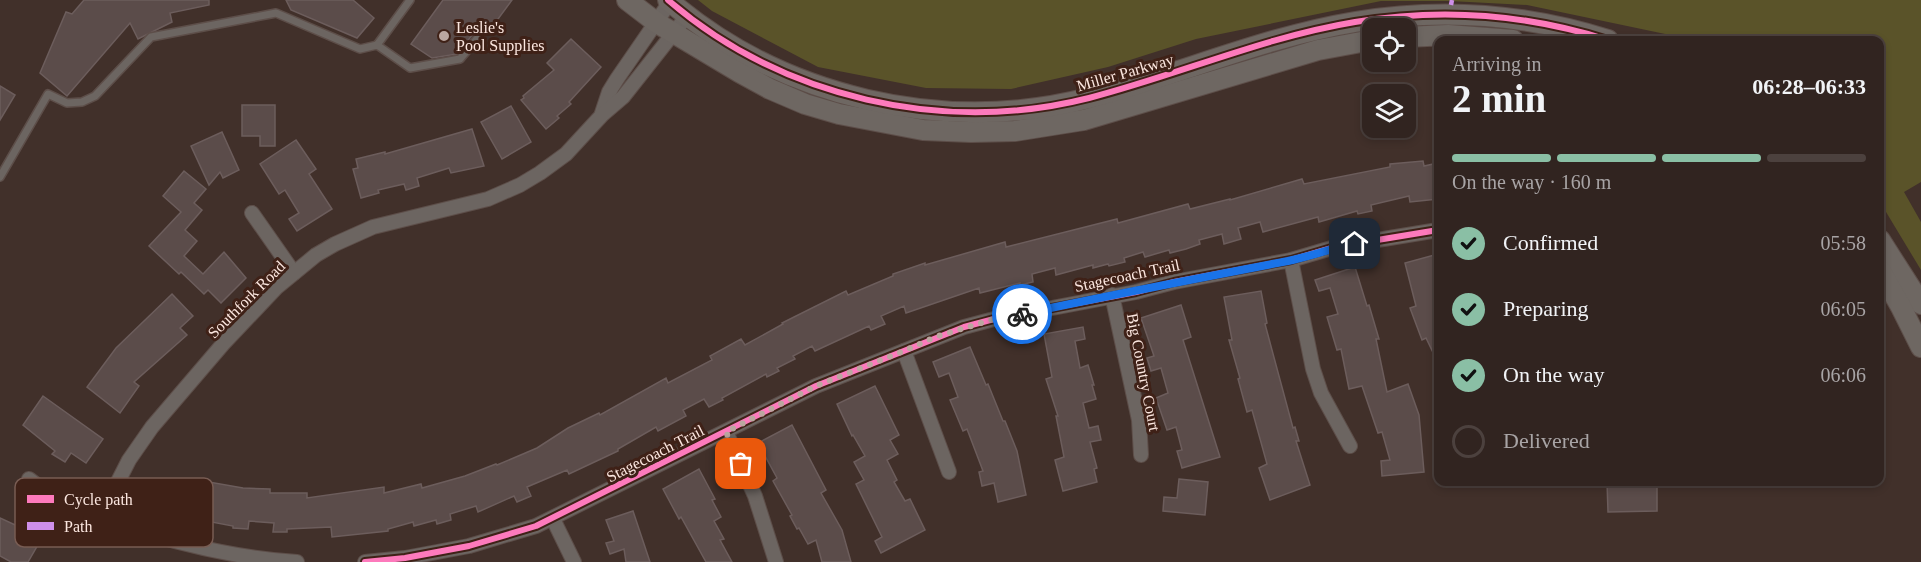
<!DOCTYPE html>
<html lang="en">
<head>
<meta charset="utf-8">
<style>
  :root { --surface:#312420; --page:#3d302d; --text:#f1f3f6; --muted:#a8a4a5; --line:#4c413e; --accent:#8abfa5 }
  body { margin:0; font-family:Georgia,serif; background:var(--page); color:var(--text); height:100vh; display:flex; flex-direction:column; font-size:22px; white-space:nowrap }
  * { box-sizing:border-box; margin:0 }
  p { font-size:20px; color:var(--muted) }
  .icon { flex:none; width:33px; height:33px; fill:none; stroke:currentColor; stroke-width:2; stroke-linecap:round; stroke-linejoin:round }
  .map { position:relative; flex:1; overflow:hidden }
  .drawer { position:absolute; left:1434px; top:36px; width:450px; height:450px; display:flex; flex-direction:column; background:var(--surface); border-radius:12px; box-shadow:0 3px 9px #0003,0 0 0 2px var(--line) }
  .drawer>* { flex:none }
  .controls { position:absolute; left:1362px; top:18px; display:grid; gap:12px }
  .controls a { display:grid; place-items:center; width:54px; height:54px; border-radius:12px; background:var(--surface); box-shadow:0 3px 9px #0003,0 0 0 2px var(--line); font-size:30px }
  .pin { position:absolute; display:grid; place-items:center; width:51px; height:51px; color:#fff; margin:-26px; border-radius:12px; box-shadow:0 3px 9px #0006 }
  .courier { position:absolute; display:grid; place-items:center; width:60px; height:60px; margin:-30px; border:4px solid #1a73e8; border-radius:50%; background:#fff; color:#222; box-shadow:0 2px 8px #0007 }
  .head em { font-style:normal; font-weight:700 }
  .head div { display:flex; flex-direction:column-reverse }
  .head { display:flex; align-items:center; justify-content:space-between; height:102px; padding:0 18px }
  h1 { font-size:39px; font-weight:700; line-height:45px }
  .bar { display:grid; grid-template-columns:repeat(4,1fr); gap:9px 6px; align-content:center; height:72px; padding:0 18px }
  .bar i { height:8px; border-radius:4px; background:var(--line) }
  .bar .on { background:var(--accent) }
  .bar p { grid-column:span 4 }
  ol { padding:0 18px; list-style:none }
  li { display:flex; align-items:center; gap:18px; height:66px }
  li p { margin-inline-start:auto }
  li .icon { padding:6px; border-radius:50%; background:var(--accent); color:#111; stroke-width:4 }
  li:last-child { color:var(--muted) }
  li i { width:33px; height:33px; border:3px solid var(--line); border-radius:50% }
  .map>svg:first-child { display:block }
  .green { fill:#5a5329 }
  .building { fill:#5b4c4a; stroke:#6c5d5c; stroke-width:1.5 }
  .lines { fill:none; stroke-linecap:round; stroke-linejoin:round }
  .lane-casing { stroke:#5d4e49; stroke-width:10 }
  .street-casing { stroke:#5d4e49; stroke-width:16 }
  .secondary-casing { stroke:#5d4e49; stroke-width:22 }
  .lane { stroke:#6c6561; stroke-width:7 }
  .street { stroke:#6c6561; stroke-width:14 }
  .secondary { stroke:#6e6762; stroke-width:20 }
  .quiet { stroke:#ce8fe9; stroke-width:4.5; stroke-dasharray:9 4.5; stroke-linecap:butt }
  .cycleway-casing { stroke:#3f2117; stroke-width:10 }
  .cycleway { stroke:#fd7abc; stroke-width:6 }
  .done { stroke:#bba7a0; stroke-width:6; stroke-dasharray:0 10.8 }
  .route { stroke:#1a73e8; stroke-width:8 }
  .poi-dot { fill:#bba7a0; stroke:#3f2117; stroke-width:2 }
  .labels { text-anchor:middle; stroke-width:6; stroke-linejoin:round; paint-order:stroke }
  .poi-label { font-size:16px; fill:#fce7e0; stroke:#3f2117; text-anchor:start }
  .street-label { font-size:16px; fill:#fce7e0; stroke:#3f2117 }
  .key { fill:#3f2117; stroke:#785c53; stroke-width:1.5 }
  .key-label { font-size:16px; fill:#fce7e0 }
</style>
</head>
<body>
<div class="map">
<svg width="1921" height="562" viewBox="0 0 1921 562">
  <rect width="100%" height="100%" fill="#41302a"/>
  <path class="green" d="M698,0H1921V182L1904,192L1921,222V270L1880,202V40H1681L1670,35L1527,5L1450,1H1381L1196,39L1108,67L1011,89L926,88L818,67L712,11Z"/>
  <g class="building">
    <path d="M84,0H209V5L170,13L172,22L138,39L130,23L67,96L40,73L66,12L72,14Z"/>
    <path d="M286,0H353L374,18L357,38L291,10Z"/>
    <path d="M443,0H512L487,34L484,29H477L457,54L432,58L411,44Z"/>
    <path d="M571,39L601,67L569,102L571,104L557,116L559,118L546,129L521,100L524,98L523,96L554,70L547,63Z"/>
    <path d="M0,86L15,95L0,120Z"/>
    <path d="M242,105H275V146H260V136H242Z"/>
    <path d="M511,106L531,142L502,159L481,122Z"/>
    <path d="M472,129L484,166L451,173L449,168L417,178L419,186L406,190L404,184L378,190L379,193L361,198L353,169L358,168L356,159L385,152V154Z"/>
    <path d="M222,132L239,170L223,178L220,172L209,185L191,146Z"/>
    <path d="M296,140L316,169L309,174L332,209L297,231L289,219L299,213L285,190L279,194L260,164Z"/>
    <path d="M1423,161L1424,166L1438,163V199L1410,202L1409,196L1371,205L1372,211L1358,214L1357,211L1319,222L1318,217L1263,232L1260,222L1238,228L1241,239L1224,244L1222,234L1199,240L1200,244L1186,249L1170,253L1169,250L1145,257L1143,252L1124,258L1125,262L1109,266L1108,264L1093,268V265L1056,275L1055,268L1032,274L1033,282L1020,285V283L980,293L979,288L906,313L904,306L881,316L885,324L871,330L869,326L815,351L812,346L793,356L795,359L777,368L779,371L767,377L766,374L722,398L723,400L709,407L704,399L683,410L686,416L658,431L656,427L618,449V451L569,474L567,470L527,487L531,496L517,502L514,496L478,512L476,506L450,514L451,520L437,524L436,520L414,526L413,522L388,529V531L332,537L331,527L287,529V532H273L274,523L249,521L248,529L233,528V526L206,521V519L192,516L198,480L243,488L270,489V493H307V498L384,487V493L421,484L422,488L465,476L496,464L497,465L537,448L568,428L599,413L600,415L666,378L668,383L712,360L710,356L741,339L745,345L783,324L782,323L846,291L848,295L893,276V274L925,263V265L1005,242L1006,247L1117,219L1118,223L1188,204L1190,209L1230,199V200L1302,179L1304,184L1390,167V164Z"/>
    <path d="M184,171L206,189L194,203L202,210L185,230L197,241L184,256L203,274L224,252L246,278L221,303L208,290L204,294L181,272L179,274L149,246L181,212L163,196Z"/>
    <path d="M1438,254V363L1426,338L1422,340L1410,308L1416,306L1405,263Z"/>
    <path d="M1355,267L1367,306L1369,305L1379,339H1376L1387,392L1408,384L1419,415L1424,472L1382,476L1381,461L1390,460L1382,432L1378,433L1362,386L1349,389L1341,349L1337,350L1327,317L1338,314L1330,288L1319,291L1315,280Z"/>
    <path d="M1261,291L1267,323L1265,324L1293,428L1295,427L1299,441H1296L1310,485L1270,500L1259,468L1267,464L1252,410L1247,412L1238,379L1240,378L1229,340H1232L1224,297Z"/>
    <path d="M172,294L193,316L180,328L187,335L134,382L139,386L120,413L87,387L116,348Z"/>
    <path d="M1181,305L1191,337L1183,340L1220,457L1182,468L1177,451L1182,450L1176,427L1167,430L1156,398L1168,393L1161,368L1151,371L1147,358L1154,356L1141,318Z"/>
    <path d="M1083,327L1085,339L1075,341L1080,368L1088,365L1094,385H1092L1096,399L1083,403L1089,428L1098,426L1101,440L1090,442L1097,468L1094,469L1097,482L1063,491L1055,460L1064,457L1056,416H1058L1046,379L1052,377L1044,334Z"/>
    <path d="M970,347L986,385L988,384L1003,421H1005L1017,451L1026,495L998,502L994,483L982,486L979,472L983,471L967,429L963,431L950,400L958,397L949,373L939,377L933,362Z"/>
    <path d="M875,386L899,435L890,440L898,454L887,460L897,480L894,482L905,501L910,499L925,530L881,553L875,541L882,537L856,484L864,480L854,462L865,456L853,435L852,436L837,404Z"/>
    <path d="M43,396L103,439L86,463L71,453L65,462L52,454L55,451L23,425Z"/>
    <path d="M792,425L826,490L821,493L842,530L851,562H822L816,540L808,544L799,528L797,529L790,516L792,515L773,481L777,478L758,443Z"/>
    <path d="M699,469L715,499L712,500L721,517L714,521L724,539L720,540L732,562H706L681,517L679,519L663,489Z"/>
    <path d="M1179,479L1208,482L1205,515L1163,511L1164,497L1177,498Z"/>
    <path d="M1607,482H1657V511L1608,512Z"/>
    <path d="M633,511L650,562H626L624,549L610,554L606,543L614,541L606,520Z"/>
    <path d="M0,518L26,530L28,528L43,536L28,562H11L0,556Z"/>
  </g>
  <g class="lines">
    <g class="lane-casing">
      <g id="lane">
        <path d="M377,45L410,0"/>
        <path d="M0,177L48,94L67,103L82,102L95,96L151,37L276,13L360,49L377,45L410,68L460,59L481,34"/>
      </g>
    </g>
    <g class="street-casing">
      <g id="street">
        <path d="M602,113L609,92L617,79L670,2"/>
        <path d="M252,213L294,273"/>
        <path d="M1291,260L1313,369L1321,393L1350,446"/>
        <path d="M1112,295L1139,420L1141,455"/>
        <path d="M904,351L949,472"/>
        <path d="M726,432L755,496L776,562"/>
        <path d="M29,479C54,500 87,513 119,524C177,544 236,558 297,562"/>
        <path d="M100,517L129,460L152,427L223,344L277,287L316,255L335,244L373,227L488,199L520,185L540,173L566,154L602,115L623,97L687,16"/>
        <path d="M553,519L574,562"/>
        <path d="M365,562L405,558L469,546L536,526L816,386L964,327L994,319L1136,292L1174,282L1291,260L1335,247L1438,230"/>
      </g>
    </g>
    <g class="secondary-casing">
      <g id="secondary">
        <path d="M627,0L657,23L739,72L770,89L805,104L839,114L923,130L971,132L1015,131L1084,120L1318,50L1372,40"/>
        <path d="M668,0C782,98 943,135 1089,98C1178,75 1264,37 1355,22C1439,8 1526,14 1608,40"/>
        <path d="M1406,37L1448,35L1513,40"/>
        <path d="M1880,240L1921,304"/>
        <path d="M1880,270L1901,307L1921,347"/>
      </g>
    </g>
    <use href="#lane" class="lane"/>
    <use href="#street" class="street"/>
    <use href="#secondary" class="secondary"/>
    <path class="quiet" d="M1451,5L1452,0"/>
    <g class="cycleway-casing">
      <g id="cycleway">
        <path d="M668,0C782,98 943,135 1089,98C1178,75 1264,37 1355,22C1439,8 1526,14 1608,40"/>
        <path d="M365,562L405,558L469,546L536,526L816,386L964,327L994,319L1136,292L1174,282L1291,260L1335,247L1438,230"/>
      </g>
    </g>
    <use href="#cycleway" class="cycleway"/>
  </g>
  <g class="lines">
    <path class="done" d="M741,464L726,432L816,386L904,351L935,337L994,319L1022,314"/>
    <path class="route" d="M1022,314C1110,295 1199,278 1288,261C1311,256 1332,248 1355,244"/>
  </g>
  <circle class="poi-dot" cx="444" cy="36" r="6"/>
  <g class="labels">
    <g class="poi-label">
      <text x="456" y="33">Leslie's<tspan x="456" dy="18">Pool Supplies</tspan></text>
    </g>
    <g class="street-label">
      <text transform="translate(1125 72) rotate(-16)" y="6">Miller Parkway</text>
      <text transform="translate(1127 275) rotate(-12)" y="6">Stagecoach Trail</text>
      <text transform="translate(246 299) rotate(-45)" y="6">Southfork Road</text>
      <text transform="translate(1144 372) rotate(79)" y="6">Big Country Court</text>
      <text transform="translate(655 453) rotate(-27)" y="6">Stagecoach Trail</text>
    </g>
  </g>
  <rect x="15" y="478" width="198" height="69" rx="9" class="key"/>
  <rect x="27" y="495" width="27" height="8" fill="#fd7abc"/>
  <rect x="27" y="522" width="27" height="8" fill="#ce8fe9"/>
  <g class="key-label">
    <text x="64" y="505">Cycle path</text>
    <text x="64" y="532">Path</text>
  </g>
</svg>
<div class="controls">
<a><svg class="icon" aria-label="locate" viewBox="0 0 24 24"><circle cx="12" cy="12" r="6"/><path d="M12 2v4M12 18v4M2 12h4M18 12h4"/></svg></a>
<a><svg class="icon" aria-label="layers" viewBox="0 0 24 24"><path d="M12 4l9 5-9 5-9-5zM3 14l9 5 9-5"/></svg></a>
</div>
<div class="pin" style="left:741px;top:464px;background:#ea580c"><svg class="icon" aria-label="bag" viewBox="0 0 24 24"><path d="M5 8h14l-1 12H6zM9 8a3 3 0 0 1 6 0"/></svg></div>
<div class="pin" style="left:1355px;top:244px;background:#1f2937"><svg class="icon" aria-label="home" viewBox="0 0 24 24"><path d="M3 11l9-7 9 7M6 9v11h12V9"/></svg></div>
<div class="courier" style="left:1022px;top:314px"><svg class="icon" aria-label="bike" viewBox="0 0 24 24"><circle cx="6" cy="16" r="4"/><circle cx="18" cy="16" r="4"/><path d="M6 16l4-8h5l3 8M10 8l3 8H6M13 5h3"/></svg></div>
<section class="drawer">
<div class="head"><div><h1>2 min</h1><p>Arriving in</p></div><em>06:28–06:33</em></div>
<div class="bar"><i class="on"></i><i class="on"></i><i class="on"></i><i></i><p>On the way · 160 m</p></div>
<ol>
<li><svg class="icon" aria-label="check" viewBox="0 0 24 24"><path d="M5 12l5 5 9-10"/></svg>Confirmed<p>05:58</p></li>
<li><svg class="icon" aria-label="check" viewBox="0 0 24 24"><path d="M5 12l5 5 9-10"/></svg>Preparing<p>06:05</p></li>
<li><svg class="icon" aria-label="check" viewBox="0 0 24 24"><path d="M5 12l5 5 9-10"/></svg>On the way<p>06:06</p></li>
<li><i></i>Delivered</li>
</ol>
</section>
</div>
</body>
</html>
